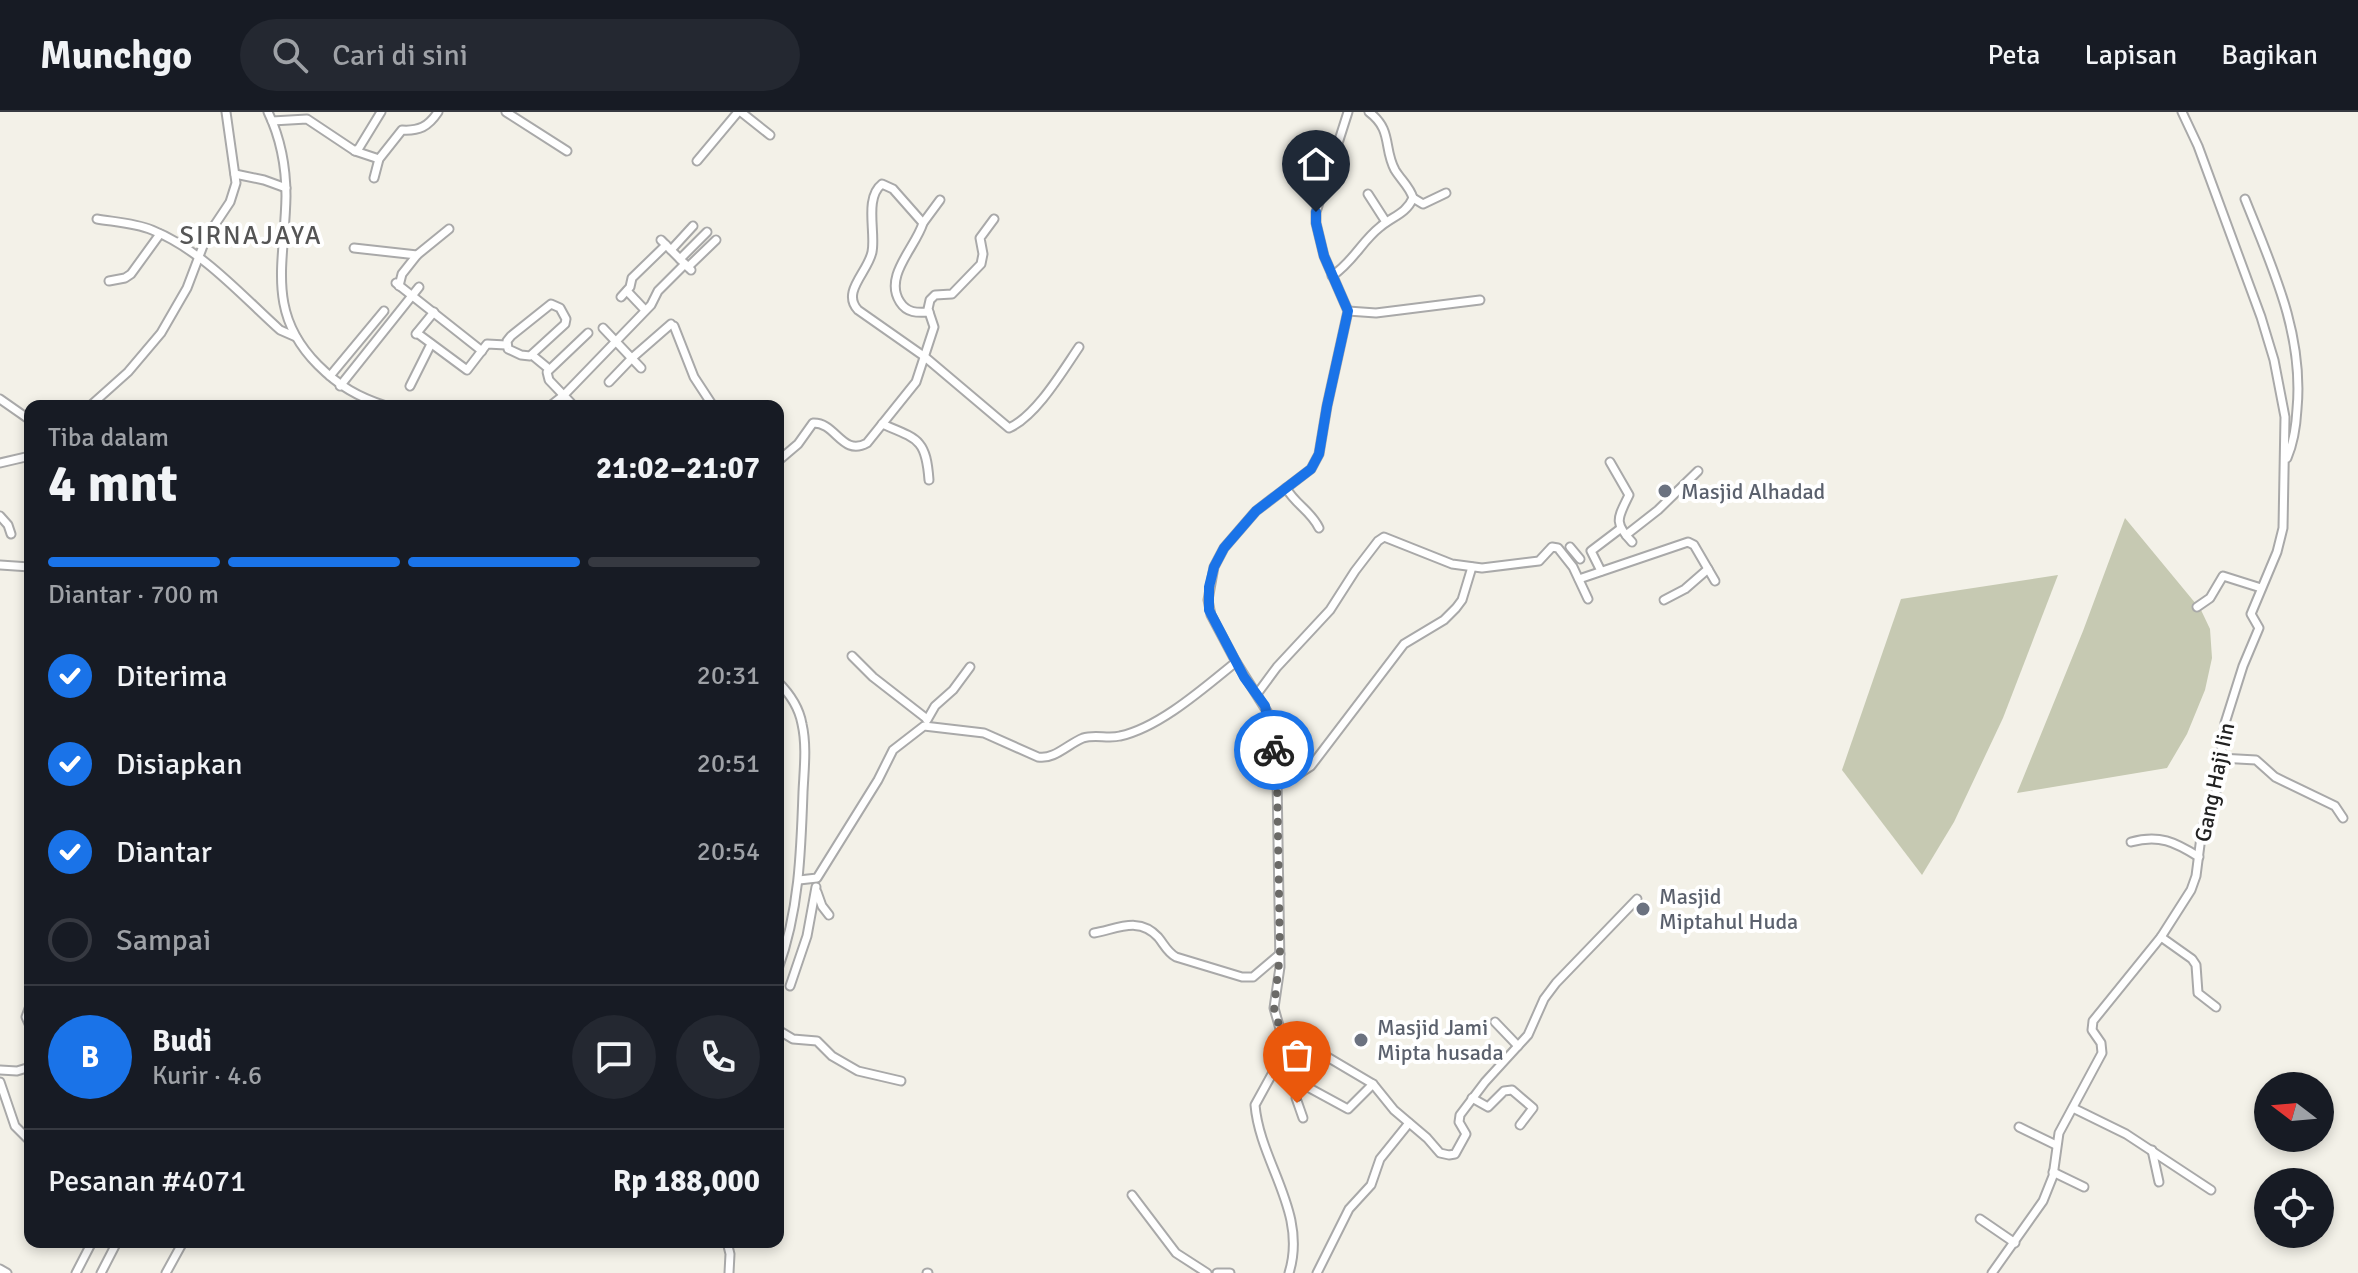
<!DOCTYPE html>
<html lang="id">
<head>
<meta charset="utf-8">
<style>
  :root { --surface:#171b24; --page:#242831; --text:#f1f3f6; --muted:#9ea1a6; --line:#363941; --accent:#1a73e8 }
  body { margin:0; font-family:Signika,sans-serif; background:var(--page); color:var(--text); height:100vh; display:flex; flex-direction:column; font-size:30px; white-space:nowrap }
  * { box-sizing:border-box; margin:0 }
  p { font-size:26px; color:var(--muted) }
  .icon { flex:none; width:44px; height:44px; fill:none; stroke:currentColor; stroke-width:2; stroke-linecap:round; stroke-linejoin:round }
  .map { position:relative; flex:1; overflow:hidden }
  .panel { position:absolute; left:24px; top:288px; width:760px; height:848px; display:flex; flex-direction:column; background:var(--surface); border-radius:16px; box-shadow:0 4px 12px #0003 }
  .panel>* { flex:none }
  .needle { width:52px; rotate:286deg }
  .fabs { position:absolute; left:2254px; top:960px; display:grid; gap:16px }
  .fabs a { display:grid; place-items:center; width:80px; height:80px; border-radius:50%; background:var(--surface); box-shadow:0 4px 12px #0003; font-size:40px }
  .pin { position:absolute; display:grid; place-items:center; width:68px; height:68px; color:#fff; margin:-82px -34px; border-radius:50% 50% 50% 0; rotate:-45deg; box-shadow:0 0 8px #0007 }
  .pin .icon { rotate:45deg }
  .courier { position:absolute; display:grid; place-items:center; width:80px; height:80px; margin:-40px; border:6px solid #1a73e8; border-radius:50%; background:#fff; color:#222; box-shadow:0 2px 10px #0007 }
  .overview em { font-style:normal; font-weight:800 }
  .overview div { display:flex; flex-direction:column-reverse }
  .overview { display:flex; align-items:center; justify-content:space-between; height:136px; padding:0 24px }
  h1 { font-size:52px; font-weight:800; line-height:60px }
  .bar { display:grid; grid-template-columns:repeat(4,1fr); gap:12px 8px; align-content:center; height:96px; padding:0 24px }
  .bar i { height:10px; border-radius:6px; background:var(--line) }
  .bar .selected { background:var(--accent) }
  .bar p { grid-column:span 4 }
  .line { display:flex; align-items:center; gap:20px; padding:0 24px; border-top:2px solid var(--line) }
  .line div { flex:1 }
  .round { display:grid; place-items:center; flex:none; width:84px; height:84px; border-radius:42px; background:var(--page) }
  ol { padding:0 24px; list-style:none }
  li { display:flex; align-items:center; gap:24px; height:88px }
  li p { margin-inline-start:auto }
  li .icon { padding:8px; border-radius:50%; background:var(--accent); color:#fff; stroke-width:4 }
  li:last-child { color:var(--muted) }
  li i { width:44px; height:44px; border:4px solid var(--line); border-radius:50% }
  header { display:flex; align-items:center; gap:48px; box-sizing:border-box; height:112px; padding:0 40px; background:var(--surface); border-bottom:2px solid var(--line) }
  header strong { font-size:38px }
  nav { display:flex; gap:44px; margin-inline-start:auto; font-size:28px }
  .search { width:560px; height:72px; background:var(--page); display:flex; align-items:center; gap:20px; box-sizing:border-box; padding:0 28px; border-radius:44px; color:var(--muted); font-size:30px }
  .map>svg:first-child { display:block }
  .construction { fill:#c6c9b2 }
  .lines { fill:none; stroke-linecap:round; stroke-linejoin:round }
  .minor-casing { stroke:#a9a9a9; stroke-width:11 }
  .minor { stroke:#fff; stroke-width:7 }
  .done { stroke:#6b6a67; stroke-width:8; stroke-dasharray:0 14.4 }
  .route { stroke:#1a73e8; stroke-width:10 }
  .worship-dot { fill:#6b7280; stroke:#fff; stroke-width:3 }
  .labels { text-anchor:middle; stroke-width:8; stroke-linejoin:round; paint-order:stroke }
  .worship-label { font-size:22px; fill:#5b616d; stroke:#fff; text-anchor:start }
  .street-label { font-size:22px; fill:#222; stroke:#fff }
  .quarter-label { font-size:26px; letter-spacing:2px; fill:#555; stroke:#fff }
</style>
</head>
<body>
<header>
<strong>Munchgo</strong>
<div class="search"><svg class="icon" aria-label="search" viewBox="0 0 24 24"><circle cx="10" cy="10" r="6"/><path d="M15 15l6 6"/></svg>Cari di sini</div>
<nav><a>Peta</a><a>Lapisan</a><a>Bagikan</a></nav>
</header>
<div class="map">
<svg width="2358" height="1161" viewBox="0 0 2358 1161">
  <rect width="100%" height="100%" fill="#f3f1e8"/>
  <g class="construction">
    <path d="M2125,406L2201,498L2210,517L2212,546L2205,578L2187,622L2167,656L2017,681L2083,519Z"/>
    <path d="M2058,463L2003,606L1954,710L1922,763L1842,658L1901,487Z"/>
  </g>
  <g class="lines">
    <g class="minor-casing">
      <g id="minor">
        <path d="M268,0C281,27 286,55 286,84C285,150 265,200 318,253C339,274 358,285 386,294"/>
        <path d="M506,0L567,39"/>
        <path d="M741,0L770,23"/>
        <path d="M272,9L307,7L355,39L359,36L381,0"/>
        <path d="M355,39L379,47"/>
        <path d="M697,49L738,0"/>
        <path d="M235,62L264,68L286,76"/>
        <path d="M374,66L379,47L402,18C419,19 428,15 438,0"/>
        <path d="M1368,82L1386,110"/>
        <path d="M1413,86L1423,92L1446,81"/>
        <path d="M2245,87C2272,155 2304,222 2297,297C2296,315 2294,330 2287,346"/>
        <path d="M97,107C115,110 135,111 152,118C202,138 241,183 280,218L296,225"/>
        <path d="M923,111L940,88"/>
        <path d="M661,128L691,158"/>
        <path d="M354,136L417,143L449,117"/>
        <path d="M671,138L693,114"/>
        <path d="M680,147L707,120"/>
        <path d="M688,155L716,128"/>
        <path d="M1332,164C1354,149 1361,130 1380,115C1393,104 1406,102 1413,86C1410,75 1401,68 1395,58C1383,36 1393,18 1369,0"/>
        <path d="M109,169L125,166L131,162L160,122"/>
        <path d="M396,171L482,239"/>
        <path d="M399,174L402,162L417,143"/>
        <path d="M627,179L645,198"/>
        <path d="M621,185L630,175L632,166L666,133"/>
        <path d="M551,192L560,196L566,207L565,212L530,244L521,243L508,237L507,229L511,224Z"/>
        <path d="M1348,199L1376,201L1480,188"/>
        <path d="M929,200C917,201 907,201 900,190C883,164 916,135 923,111L893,77L882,72C864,86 876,121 872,140C868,160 841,180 858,198L925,245L1009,316C1036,304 1062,260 1079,235"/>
        <path d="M674,214L694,265L713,294"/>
        <path d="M603,216L641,256"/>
        <path d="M417,221L467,258L487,232L506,233"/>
        <path d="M416,222L434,200"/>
        <path d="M532,243L549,257"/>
        <path d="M330,264L384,199"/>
        <path d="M609,270L632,246L671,212"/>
        <path d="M340,274L419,175"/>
        <path d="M410,274L431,232"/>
        <path d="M0,287L30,308"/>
        <path d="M571,291L549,268L547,260L588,221"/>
        <path d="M90,294L128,260L161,221L187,176L206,126L230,90L236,71L226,0"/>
        <path d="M550,294L564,283L651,193L658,179L685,152"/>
        <path d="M882,312C918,327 926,327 929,368"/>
        <path d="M778,349L798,332L813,311C836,310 842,345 867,331L916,270L934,215L928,197L930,188L935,183L952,182L981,152L983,142L980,126L994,107"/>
        <path d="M1610,350L1629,383C1618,406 1613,410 1632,430"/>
        <path d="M0,351L30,344"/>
        <path d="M1286,376C1296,393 1311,399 1319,416"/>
        <path d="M0,404L8,413L11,422"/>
        <path d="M1626,423L1658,398L1698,359"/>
        <path d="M1570,435L1580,447"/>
        <path d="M0,453L30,455"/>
        <path d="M1601,459L1591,439L1620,417"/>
        <path d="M1579,467L1688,430L1694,433L1715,469"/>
        <path d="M1664,488L1685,477L1708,457"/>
        <path d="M2197,495L2210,486L2223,464L2261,476"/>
        <path d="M852,544L873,565L927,607"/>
        <path d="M778,570C790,582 799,595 802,612C807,634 804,658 803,680C801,740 799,800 778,857"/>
        <path d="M1257,582L1277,555L1330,498L1355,459L1378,429L1384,425L1452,452L1482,456L1539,449L1552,435L1558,436L1573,455L1588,487"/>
        <path d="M927,608L935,594L953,578L970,555"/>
        <path d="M2220,646L2256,648L2275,665L2335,694L2343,706"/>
        <path d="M1277,665L1300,661L1311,654L1404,532L1444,508L1456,496L1462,488L1472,455"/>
        <path d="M2131,730C2159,722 2175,730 2199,745"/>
        <path d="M799,768L817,766L878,668L893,638L924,614L984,621L1038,645C1054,648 1068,632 1083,626C1095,622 1108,627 1120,624C1159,616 1205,575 1236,550"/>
        <path d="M817,780L822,794L829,803"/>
        <path d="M1094,821C1117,817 1139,804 1158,825C1164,832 1167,840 1176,845L1242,865H1253L1280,842"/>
        <path d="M2161,825L2192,847L2196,853L2198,881L2216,895"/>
        <path d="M790,874L807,824L816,775"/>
        <path d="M30,894L26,905L30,914"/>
        <path d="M1495,910L1518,934"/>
        <path d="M778,918L793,927L817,929L832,944L858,959L901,969"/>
        <path d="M1282,924L1324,943L1373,972L1394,998L1427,1026L1440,1041L1449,1043L1455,1042L1466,1022L1459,1010L1460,1003L1485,970L1528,923L1544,887L1556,871L1637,787"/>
        <path d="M1295,929L1303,963L1296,986L1303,1006"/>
        <path d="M0,958L17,959L30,955"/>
        <path d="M0,970L15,1014L30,1029"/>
        <path d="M1302,972L1348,997L1373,972"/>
        <path d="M1472,986L1488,995L1504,979L1512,978L1533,996L1520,1013"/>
        <path d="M2073,996L2126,1022L2211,1078"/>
        <path d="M2019,1015L2056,1033"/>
        <path d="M2152,1038L2159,1070"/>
        <path d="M2053,1060L2084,1075"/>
        <path d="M1132,1083L1176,1141L1207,1161"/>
        <path d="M1980,1107L2015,1131"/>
        <path d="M727,1130L730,1142L729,1161"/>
        <path d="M0,1157L7,1161"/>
        <path d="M76,1161L92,1130"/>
        <path d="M101,1161L117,1130"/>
        <path d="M166,1161L183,1130"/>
        <path d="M927,1161H928"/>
        <path d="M1217,1161H1230"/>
        <path d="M1289,1161C1308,1100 1260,1051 1255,993L1277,953L1282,938V924L1274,896L1280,855L1277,665L1268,601L1236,550L1211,503L1208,488L1214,455L1224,436L1256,399L1311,357L1319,342L1327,294L1348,199L1324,144L1316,111V100L1348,0"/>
        <path d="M1317,1161L1349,1097L1371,1073L1380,1047L1409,1011"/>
        <path d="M1992,1161L2043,1089L2053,1064L2059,1021L2102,941L2101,931L2092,918L2093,909L2161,825L2191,778L2196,764L2202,717L2216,680L2225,611L2243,554L2259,516L2251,502L2277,440L2283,416L2285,305L2274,248L2261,205L2198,34L2182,0"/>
      </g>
    </g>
    <use href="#minor" class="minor"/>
  </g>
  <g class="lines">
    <path class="done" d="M1274,638L1277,665L1280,842L1274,896L1282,924L1295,929C1298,942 1306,958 1302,971C1301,979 1297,983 1297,991"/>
    <path class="route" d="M1274,638L1265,594L1244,565L1209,498V475L1214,455L1224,436L1256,399L1311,357L1319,342L1327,294L1348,199L1324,144L1316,111V100"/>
  </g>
  <g class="worship-dot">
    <circle cx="1665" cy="379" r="8"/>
    <circle cx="1643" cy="797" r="8"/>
    <circle cx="1361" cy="928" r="8"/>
  </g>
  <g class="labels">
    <g class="worship-label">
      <text x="1681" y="387">Masjid Alhadad</text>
      <text x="1659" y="792">Masjid<tspan x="1659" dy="25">Miptahul Huda</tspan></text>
      <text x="1377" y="923">Masjid Jami<tspan x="1377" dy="25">Mipta husada</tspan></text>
    </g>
    <g class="street-label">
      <text transform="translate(2214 670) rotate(-78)" y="8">Gang Haji Iin</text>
    </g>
    <g class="quarter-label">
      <text x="251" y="132">SIRNAJAYA</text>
    </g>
  </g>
</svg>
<div class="fabs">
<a><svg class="needle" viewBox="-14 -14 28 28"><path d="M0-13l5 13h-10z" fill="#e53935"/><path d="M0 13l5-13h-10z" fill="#9ea1a6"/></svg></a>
<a><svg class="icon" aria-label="locate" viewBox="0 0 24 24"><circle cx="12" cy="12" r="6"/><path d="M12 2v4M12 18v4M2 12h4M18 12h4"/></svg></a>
</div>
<div class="pin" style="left:1297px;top:991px;background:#ea580c"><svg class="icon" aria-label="bag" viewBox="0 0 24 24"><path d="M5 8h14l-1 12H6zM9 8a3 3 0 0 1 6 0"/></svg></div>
<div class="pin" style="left:1316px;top:100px;background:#1f2937"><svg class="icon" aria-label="home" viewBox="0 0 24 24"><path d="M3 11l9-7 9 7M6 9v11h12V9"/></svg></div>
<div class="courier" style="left:1274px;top:638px"><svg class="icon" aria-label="bike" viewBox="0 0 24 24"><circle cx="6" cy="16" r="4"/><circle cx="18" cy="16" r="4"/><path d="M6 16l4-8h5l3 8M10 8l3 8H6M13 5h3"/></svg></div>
<section class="panel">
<div class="overview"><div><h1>4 mnt</h1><p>Tiba dalam</p></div><em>21:02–21:07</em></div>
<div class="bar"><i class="selected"></i><i class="selected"></i><i class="selected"></i><i></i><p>Diantar · 700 m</p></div>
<ol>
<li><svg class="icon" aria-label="check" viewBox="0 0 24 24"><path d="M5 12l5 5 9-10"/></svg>Diterima<p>20:31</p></li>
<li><svg class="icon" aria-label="check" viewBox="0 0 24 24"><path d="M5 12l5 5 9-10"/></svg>Disiapkan<p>20:51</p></li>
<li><svg class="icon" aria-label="check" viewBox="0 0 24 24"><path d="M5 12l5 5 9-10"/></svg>Diantar<p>20:54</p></li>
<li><i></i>Sampai</li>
</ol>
<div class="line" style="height:144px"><b class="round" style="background:var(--accent);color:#fff">B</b><div><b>Budi</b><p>Kurir · 4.6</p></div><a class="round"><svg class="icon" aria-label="chat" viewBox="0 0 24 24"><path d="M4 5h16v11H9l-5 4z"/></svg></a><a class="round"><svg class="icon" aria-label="phone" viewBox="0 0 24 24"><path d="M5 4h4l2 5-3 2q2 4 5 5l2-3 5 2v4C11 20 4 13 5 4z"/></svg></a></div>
<div class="line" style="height:104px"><div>Pesanan #4071</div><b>Rp 188,000</b></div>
</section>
</div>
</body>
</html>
